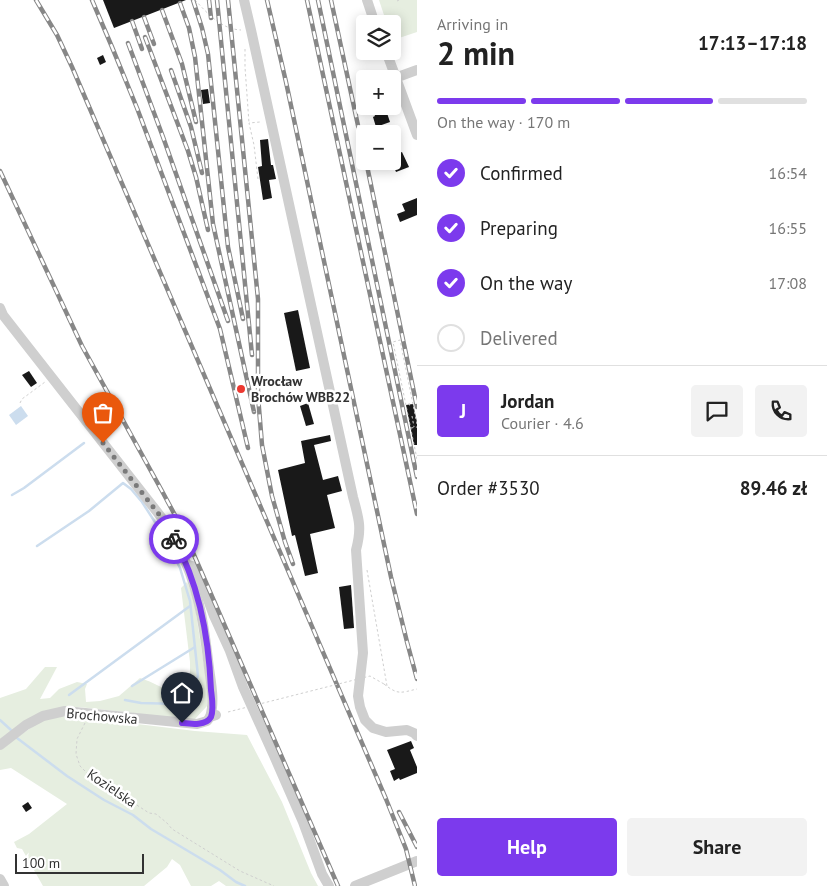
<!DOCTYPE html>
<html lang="en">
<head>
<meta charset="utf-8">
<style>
  :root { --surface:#fff; --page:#f2f2f2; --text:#222; --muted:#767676; --line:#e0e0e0; --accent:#7c3aed }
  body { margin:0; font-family:"PT Sans",sans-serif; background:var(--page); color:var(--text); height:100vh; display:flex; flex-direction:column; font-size:19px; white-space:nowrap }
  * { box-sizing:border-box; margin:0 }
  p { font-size:16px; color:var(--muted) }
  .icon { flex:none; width:28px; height:28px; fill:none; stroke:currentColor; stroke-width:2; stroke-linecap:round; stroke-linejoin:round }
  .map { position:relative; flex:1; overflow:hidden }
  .details { display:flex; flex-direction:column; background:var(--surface); width:410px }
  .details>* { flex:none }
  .buttons { position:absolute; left:356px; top:15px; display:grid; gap:10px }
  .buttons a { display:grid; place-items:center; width:45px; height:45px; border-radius:5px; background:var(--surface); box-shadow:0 2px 12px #0003; font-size:25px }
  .scale { position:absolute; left:15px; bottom:12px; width:129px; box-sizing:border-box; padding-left:5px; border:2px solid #323232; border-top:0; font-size:14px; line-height:18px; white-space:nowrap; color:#323232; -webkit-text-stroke:4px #fff; paint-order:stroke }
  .pin { position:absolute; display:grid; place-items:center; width:42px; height:42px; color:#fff; margin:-51px -21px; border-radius:50% 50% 50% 0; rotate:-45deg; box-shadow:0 0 5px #0007 }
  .pin .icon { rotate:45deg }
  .courier { position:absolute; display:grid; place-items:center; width:50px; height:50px; margin:-25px; border:4px solid #7c3aed; border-radius:50%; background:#fff; color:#222; box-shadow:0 1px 6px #0007 }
  .summary em { font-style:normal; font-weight:600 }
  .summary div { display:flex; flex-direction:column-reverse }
  .summary { display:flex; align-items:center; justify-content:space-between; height:85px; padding:0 20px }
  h1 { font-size:32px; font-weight:600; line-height:38px }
  .bar { display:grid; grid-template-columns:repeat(4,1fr); gap:8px 5px; align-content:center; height:60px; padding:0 20px }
  .bar i { height:6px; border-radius:4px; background:var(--line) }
  .bar .selected { background:var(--accent) }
  .bar p { grid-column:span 4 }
  .line { display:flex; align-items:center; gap:12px; padding:0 20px; border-top:1px solid var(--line) }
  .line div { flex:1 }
  .round { display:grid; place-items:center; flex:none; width:52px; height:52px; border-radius:5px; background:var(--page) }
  ol { padding:0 20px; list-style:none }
  li { display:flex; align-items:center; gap:15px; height:55px }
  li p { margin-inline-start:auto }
  li .icon { padding:5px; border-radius:50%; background:var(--accent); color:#fff; stroke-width:4 }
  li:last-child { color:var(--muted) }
  li i { width:28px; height:28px; border:2px solid var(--line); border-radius:50% }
  .action { display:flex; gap:10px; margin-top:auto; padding:10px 20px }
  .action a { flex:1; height:58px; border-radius:5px; background:var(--accent); color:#fff; font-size:20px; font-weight:600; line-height:58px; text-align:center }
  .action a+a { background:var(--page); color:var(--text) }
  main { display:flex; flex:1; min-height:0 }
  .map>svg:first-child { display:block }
  .green { fill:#e6eee0 }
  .water { fill:#cde }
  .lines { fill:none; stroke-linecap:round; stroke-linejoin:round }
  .stream { stroke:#cde; stroke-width:2.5 }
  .building { fill:#191919 }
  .path { stroke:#cfcfcf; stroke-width:1; stroke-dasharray:2.5 2.5; stroke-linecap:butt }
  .minor { stroke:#cfcfcf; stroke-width:10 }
  .rail-casing { stroke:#878787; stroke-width:4.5 }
  .rail { stroke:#fff; stroke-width:2.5; stroke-dasharray:8; stroke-linecap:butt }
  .path-bridge { stroke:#cfcfcf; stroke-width:1; stroke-dasharray:2.5 2.5; stroke-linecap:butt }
  .done { stroke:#7a7a7a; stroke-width:5; stroke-dasharray:0 9 }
  .route { stroke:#7c3aed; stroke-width:6 }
  .poi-dot { fill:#ec3830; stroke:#fff; stroke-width:2 }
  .labels { text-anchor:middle; stroke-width:5; stroke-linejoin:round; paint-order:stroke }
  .poi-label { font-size:14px; font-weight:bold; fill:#323232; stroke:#fff; text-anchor:start }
  .street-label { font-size:14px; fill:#323232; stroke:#fff }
</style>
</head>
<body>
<main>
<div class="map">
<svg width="417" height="886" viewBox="0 0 417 886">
  <rect width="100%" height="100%" fill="#fff"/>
  <g class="green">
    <path d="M379,0H417V32L393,40L392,24H387Z"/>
    <path d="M187,582L189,586L194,600L208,692L207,706L195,719H176L134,713L79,707L57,710L0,742V698L26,689L45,667H57L40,699L50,698L59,689L77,682L87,684L85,689L86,702L100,701L119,696L140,678C153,682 165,690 178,693L190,682V662L181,588Z"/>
    <path d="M63,715L195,731L247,735L282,802L311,873L318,886H226L219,881L211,886H191L180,865L172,859L167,867L144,886H43L22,849L17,848L14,842L29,834L67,804L11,768L0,770V749L41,721Z"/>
  </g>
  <path class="water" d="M21,406L28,416L16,425L9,415Z"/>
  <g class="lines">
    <g class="stream">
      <path d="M12,495L24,488L84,443"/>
      <path d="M37,546L89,511L123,483L131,489L142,502L162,533L180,568L190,601L198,676L190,693L178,704L141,703L125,700"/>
      <path d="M132,686L195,647"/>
      <path d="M69,695L190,606"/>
      <path d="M0,720L11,730"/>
      <path d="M17,738L67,776L104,800L133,815L151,829L220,870L236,882L245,886"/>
    </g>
  </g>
  <g class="building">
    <path d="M103,0H186L114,28Z"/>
    <path d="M103,55L106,62L100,65L97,58Z"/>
    <path d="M208,89L210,103L203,104L201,90Z"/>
    <path d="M385,107L390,122L376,127L373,117L375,116L373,111Z"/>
    <path d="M268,139L271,165H273L276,179L269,180L272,198L263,200L258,167L262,166L260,140Z"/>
    <path d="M402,152L409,167L396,172L392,162V156Z"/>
    <path d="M417,198V215L400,222L397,214L405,211L402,204Z"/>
    <path d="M298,310L310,368L296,371L284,313Z"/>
    <path d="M29,371L37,383L31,387L22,375Z"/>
    <path d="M308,403L314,424L306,426L300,406Z"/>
    <path d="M413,404L417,422V445H414L406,405Z"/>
    <path d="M330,435L331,441L314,445L323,480L338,476L342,491L327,495L335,528L310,534L318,573L305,576L295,535L292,536L278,470L305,463L301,441Z"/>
    <path d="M351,585L354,628L344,629L339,587Z"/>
    <path d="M411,741L414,748L410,750L417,767V773L400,780L399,778L394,781L390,771L395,769L387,750Z"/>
    <path d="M28,802L32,808L26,812L22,806Z"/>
  </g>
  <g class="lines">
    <g class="path">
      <path d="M195,0C208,14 221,29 241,30"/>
      <path d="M397,1L399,0"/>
      <path d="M245,49V67L249,123"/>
      <path d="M258,179L254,145L249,123L260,122"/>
      <path d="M20,403L22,399L45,382"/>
      <path d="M409,403L410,407"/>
      <path d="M412,416L414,427"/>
      <path d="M417,424L400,340L393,342L417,459"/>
      <path d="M411,428L417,427"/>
      <path d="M367,570L387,686"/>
      <path d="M384,684C398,695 400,693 417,689"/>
      <path d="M85,723L77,739L76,754L80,766L93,779L126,798L149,813L156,814L167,823L172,829L240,871L274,886"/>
    </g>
    <g class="minor">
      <path d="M244,0L251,30L353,497C359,519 362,528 356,550L363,653L358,696L360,707L365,720L373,728L386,732L407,730L414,733L417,736"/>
      <path d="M367,0L375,24"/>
      <path d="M386,51L417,135"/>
      <path d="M395,78L417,70"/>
      <path d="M0,308L3,315L28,347L165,522C173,536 180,549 186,563C200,596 205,633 209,668C211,683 215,702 210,717"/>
      <path d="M187,565L192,566L199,575L214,616L230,651L243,687L275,758L303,822L322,874L329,886"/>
      <path d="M0,745L26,725L43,716L65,711L197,724L207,721L210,717L216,715"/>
      <path d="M0,879L4,886"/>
      <path d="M355,886L417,861"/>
    </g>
    <g class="rail-casing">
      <g id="rail">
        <path d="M36,0L57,35L72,67L386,799L406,849L415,886"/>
        <path d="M92,0L112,47L137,108L220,329L248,448"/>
        <path d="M193,0L202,28L208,54L228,247L243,319"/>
        <path d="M209,0L211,18"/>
        <path d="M217,0L252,355"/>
        <path d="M228,0L258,299V396L262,445L272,496L285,542L293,564"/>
        <path d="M267,0L286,82L391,577L407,642L417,679"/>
        <path d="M307,0L417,514"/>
        <path d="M318,0L417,477"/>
        <path d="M331,0L365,158"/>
        <path d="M180,3L189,28L195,57L213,224L254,412"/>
        <path d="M162,10L182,64L196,122"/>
        <path d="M144,17L154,44"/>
        <path d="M132,21L142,49"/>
        <path d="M145,37L188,151L196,177L208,230"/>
        <path d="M128,43L163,137L228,321"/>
        <path d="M171,70L191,127L202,173"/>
        <path d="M366,161L417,407"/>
        <path d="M0,171L82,346L162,491L184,532L338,886"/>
        <path d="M399,812L417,847"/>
      </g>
    </g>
    <use href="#rail" class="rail"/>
    <path class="path-bridge" d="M228,712L370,676L384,684"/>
  </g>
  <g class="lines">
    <path class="done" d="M103,443L165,522L174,539"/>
    <path class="route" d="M174,539C199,584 209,639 211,690C212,698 214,709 211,717C206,726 191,724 182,723"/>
  </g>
  <circle class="poi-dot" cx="241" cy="389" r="5"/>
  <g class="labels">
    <g class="poi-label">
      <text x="251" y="386">Wrocław<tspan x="251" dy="16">Brochów WBB22</tspan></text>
    </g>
    <g class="street-label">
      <text transform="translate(102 716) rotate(5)" y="5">Brochowska</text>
      <text transform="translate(112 788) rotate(34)" y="5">Kozielska</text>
    </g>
  </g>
</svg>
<div class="buttons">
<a><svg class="icon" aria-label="layers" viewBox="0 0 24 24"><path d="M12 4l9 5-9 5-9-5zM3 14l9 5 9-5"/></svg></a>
<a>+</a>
<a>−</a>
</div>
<div class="scale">100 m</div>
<div class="pin" style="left:103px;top:443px;background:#ea580c"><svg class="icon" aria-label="bag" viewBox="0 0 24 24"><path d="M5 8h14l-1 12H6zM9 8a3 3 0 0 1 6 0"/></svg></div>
<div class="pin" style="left:182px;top:723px;background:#1f2937"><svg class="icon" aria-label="home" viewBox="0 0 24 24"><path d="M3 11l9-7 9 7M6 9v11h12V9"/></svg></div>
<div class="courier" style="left:174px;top:539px"><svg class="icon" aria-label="bike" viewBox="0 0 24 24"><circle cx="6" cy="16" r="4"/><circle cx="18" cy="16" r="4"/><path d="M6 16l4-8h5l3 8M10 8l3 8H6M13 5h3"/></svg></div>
</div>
<section class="details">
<div class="summary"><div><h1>2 min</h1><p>Arriving in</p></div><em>17:13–17:18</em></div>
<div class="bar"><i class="selected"></i><i class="selected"></i><i class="selected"></i><i></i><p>On the way · 170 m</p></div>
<ol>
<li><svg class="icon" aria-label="check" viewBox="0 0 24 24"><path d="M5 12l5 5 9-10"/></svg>Confirmed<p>16:54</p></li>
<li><svg class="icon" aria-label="check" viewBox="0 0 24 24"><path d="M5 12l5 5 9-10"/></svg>Preparing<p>16:55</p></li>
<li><svg class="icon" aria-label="check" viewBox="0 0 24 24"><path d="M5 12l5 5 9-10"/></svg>On the way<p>17:08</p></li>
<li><i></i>Delivered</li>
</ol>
<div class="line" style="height:90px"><b class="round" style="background:var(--accent);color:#fff">J</b><div><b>Jordan</b><p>Courier · 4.6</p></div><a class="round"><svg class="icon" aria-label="chat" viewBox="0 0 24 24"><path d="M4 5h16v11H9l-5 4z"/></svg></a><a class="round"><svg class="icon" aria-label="phone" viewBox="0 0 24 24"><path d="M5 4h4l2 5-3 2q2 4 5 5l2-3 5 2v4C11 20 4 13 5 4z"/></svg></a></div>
<div class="line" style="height:65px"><div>Order #3530</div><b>89.46 zł</b></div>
<div class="action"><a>Help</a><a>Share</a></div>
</section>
</main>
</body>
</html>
